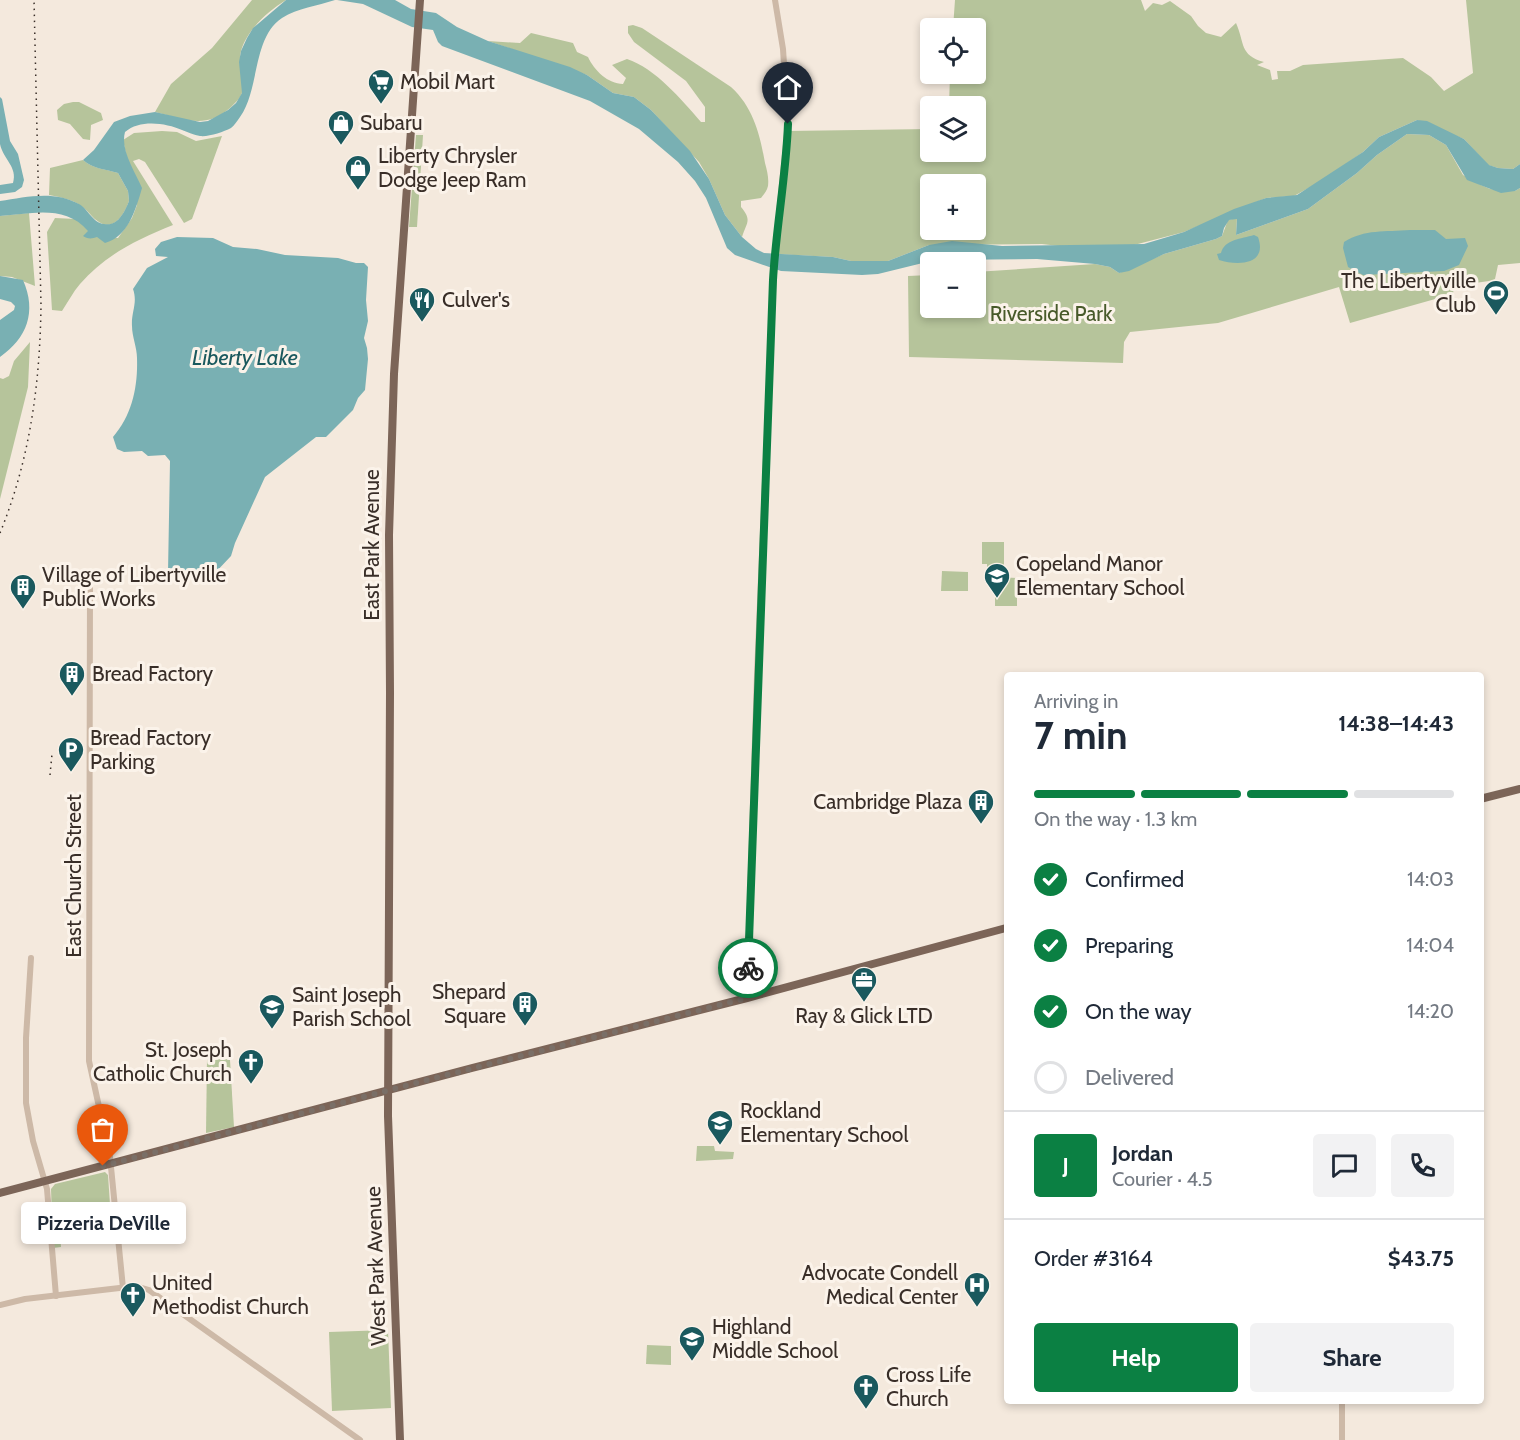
<!DOCTYPE html>
<html lang="en">
<head>
<meta charset="utf-8">
<style>
  :root { --surface:#fff; --page:#f2f2f3; --text:#1f2937; --muted:#747a83; --line:#e0e1e3; --accent:#0b8043 }
  body { margin:0; font-family:Cabin,sans-serif; background:var(--page); color:var(--text); height:100vh; display:flex; flex-direction:column; font-size:22px; white-space:nowrap }
  * { box-sizing:border-box; margin:0 }
  p { font-size:20px; color:var(--muted) }
  .icon { flex:none; width:33px; height:33px; fill:none; stroke:currentColor; stroke-width:2; stroke-linecap:round; stroke-linejoin:round }
  .map { position:relative; flex:1; overflow:hidden }
  .side { position:absolute; left:1004px; top:672px; width:480px; height:732px; display:flex; flex-direction:column; background:var(--surface); border-radius:6px; box-shadow:0 3px 9px #0003 }
  .side>* { flex:none }
  .controls { position:absolute; left:920px; top:18px; display:grid; gap:12px }
  .controls a { display:grid; place-items:center; width:66px; height:66px; border-radius:6px; background:var(--surface); box-shadow:0 3px 9px #0003; font-size:30px }
  .pin { position:absolute; display:grid; place-items:center; width:51px; height:51px; color:#fff; margin:-62px -26px; border-radius:50% 50% 50% 0; rotate:-45deg; box-shadow:0 0 6px #0007 }
  .pin .icon { rotate:45deg }
  .courier { position:absolute; display:grid; place-items:center; width:60px; height:60px; margin:-30px; border:4px solid #0b8043; border-radius:50%; background:#fff; color:#222; box-shadow:0 2px 8px #0007 }
  .bubble { position:absolute; height:42px; border-radius:6px; background:var(--surface); box-shadow:0 3px 9px #0003; font-size:20px; font-weight:700; line-height:42px; text-align:center }
  .headline em { font-style:normal; font-weight:700 }
  .headline div { display:flex; flex-direction:column-reverse }
  .headline { display:flex; align-items:center; justify-content:space-between; height:102px; padding:0 30px }
  h1 { font-size:39px; font-weight:700; line-height:45px }
  .bar { display:grid; grid-template-columns:repeat(4,1fr); gap:9px 6px; align-content:center; height:72px; padding:0 30px }
  .bar i { height:8px; border-radius:4px; background:var(--line) }
  .bar .active { background:var(--accent) }
  .bar p { grid-column:span 4 }
  .line { display:flex; align-items:center; gap:15px; padding:0 30px; border-top:2px solid var(--line) }
  .line div { flex:1 }
  .round { display:grid; place-items:center; flex:none; width:63px; height:63px; border-radius:6px; background:var(--page) }
  ol { padding:0 30px; list-style:none }
  li { display:flex; align-items:center; gap:18px; height:66px }
  li p { margin-inline-start:auto }
  li .icon { padding:6px; border-radius:50%; background:var(--accent); color:#fff; stroke-width:4 }
  li:last-child { color:var(--muted) }
  li i { width:33px; height:33px; border:3px solid var(--line); border-radius:50% }
  .action { display:flex; gap:12px; margin-top:auto; padding:12px 30px }
  .action a { flex:1; height:69px; border-radius:6px; background:var(--accent); color:#fff; font-size:24px; font-weight:700; line-height:69px; text-align:center }
  .action a+a { background:var(--page); color:var(--text) }
  .map>svg:first-child { display:block }
  .green { fill:#b6c49b; fill-rule:evenodd }
  .water { fill:#79b0b3 }
  .lines { fill:none; stroke-linecap:round; stroke-linejoin:round }
  .minor { stroke:#cdb9a7; stroke-width:6 }
  .major { stroke:#7c6558; stroke-width:8 }
  .rail { stroke:#392e28; stroke-width:1.5; stroke-dasharray:1.5 4.5; stroke-linecap:butt }
  .done { stroke:#7a6f67; stroke-width:6; stroke-dasharray:0 10.8 }
  .route { stroke:#0b8043; stroke-width:8 }
  .labels { text-anchor:middle; stroke-width:6; stroke-linejoin:round; paint-order:stroke }
  .poi-label { font-size:21px; fill:#392e28; stroke:#fbf3ea; text-anchor:start }
  .park-label { font-size:21px; fill:#485a2a; stroke:#fbf3ea }
  .street-label { font-size:21px; fill:#392e28; stroke:#fbf3ea }
  .water-label { font-size:22px; font-style:italic; fill:#1a595e; stroke:#fbf3ea }
</style>
</head>
<body>
<div class="map">
<svg width="1520" height="1440" viewBox="0 0 1520 1440">
  <rect width="100%" height="100%" fill="#f4e9dd"/>
  <g class="green">
    <path d="M252,0H286C268,11 247,30 241,51C237,65 246,80 242,93C240,99 234,104 230,108C205,130 184,119 155,112L171,84L212,48Z"/>
    <path d="M955,0H1141L1145,11L1153,3L1162,5L1170,1L1191,16L1198,26L1206,33L1221,37L1236,23C1245,43 1239,55 1264,62L1257,65L1270,70L1272,80L1278,79L1277,71H1290L1303,65L1403,58L1431,77L1444,91L1473,73L1466,0H1520V164L1513,169L1498,168L1488,165L1464,139L1417,120L1379,137L1363,152L1323,180L1294,196L1266,198L1184,232L1134,245L1059,246L1042,244L929,245L888,261H851L833,257L775,254L788,131L930,129V152H975V106H949L950,74H975V28H953ZM930,184H975V230H930Z"/>
    <path d="M633,25L642,28L731,87C753,107 760,134 765,163C767,170 769,178 768,186C767,191 764,194 761,198L741,201V207C752,220 747,222 742,237L725,215L709,179L699,162L651,110L634,97L613,93L587,75L488,41L520,43L531,33L573,43L577,52L588,57C594,70 608,84 623,84L626,78L612,65L627,59C655,68 682,100 701,122H705V107L686,81L634,42L628,33V26Z"/>
    <path d="M73,102H79L101,113L103,120L91,125L90,140L83,139L70,124L58,120L57,110L64,104Z"/>
    <path d="M162,131L177,132L196,141L222,136L192,219L184,223L145,162L139,159L133,161L173,225C138,239 105,255 80,284C73,292 68,302 62,311L52,310L47,232L55,218L76,219L97,237L118,238L132,218L137,205L123,140L134,133Z"/>
    <path d="M1407,134L1429,135L1446,145L1463,175L1481,185L1490,189L1515,191L1520,188V263L1498,265L1495,279L1489,281L1454,286L1453,294L1350,323L1339,287L1218,323L1130,332L1124,342L1123,363L909,357L908,276L930,275V308H975V272L1095,264L1110,267L1119,273L1164,254L1216,239L1222,236L1228,220L1237,218L1236,235L1308,209L1357,173L1377,155Z"/>
    <path d="M416,135H423L417,227H409Z"/>
    <path d="M83,160C93,169 106,169 118,173L128,191L129,201C125,213 114,232 99,222C92,218 88,210 81,206C72,199 59,197 49,195L50,168Z"/>
    <path d="M29,213L35,286L12,277L0,276V216Z"/>
    <path d="M30,342L28,387L0,499V378L3,379L9,376L14,361Z"/>
    <path d="M982,542H1004V565H994L993,571H987V564H982Z"/>
    <path d="M942,571L968,572V591H941Z"/>
    <path d="M995,577L1017,578V606H995Z"/>
    <path d="M210,1057H227L230,1060L234,1127L206,1133L207,1059Z"/>
    <path d="M697,1146H714L715,1151L734,1152L733,1159L696,1161Z"/>
    <path d="M105,1172L108,1175L112,1234H101L90,1224L80,1226V1235H74L73,1232L60,1234L61,1247L53,1248L51,1189L55,1184Z"/>
    <path d="M388,1330L391,1408L332,1411L329,1332Z"/>
    <path d="M647,1345L671,1346V1365L646,1364Z"/>
  </g>
  <g class="water">
    <path d="M286,0H335C317,6 298,8 282,18C252,38 260,89 240,117C237,121 234,126 231,128C223,132 209,137 200,136C194,135 188,132 182,130C166,123 140,119 125,132C120,150 135,171 142,188C136,209 128,237 105,243L97,237C92,239 87,239 83,236L88,231C65,204 31,214 0,216V201C26,197 54,190 79,204C88,209 93,223 104,224C118,227 125,211 129,201L128,191L118,173C105,169 93,169 83,160L94,150L114,122L130,116L155,112L200,122L208,121L228,110L236,103L242,93L239,62L241,51L247,38L253,28Z"/>
    <path d="M337,0H395L411,9L436,13L457,27L488,41L570,67L587,75L613,93L634,97L651,110L690,151L709,179L725,215L742,237L756,249L764,253L833,257L851,261H888L929,245L952,241L1002,246L1144,244L1184,232L1234,209L1266,198L1297,195L1363,152L1379,137L1417,120L1427,121L1464,139L1489,165L1498,168L1513,169L1520,164V188L1515,191L1501,193L1467,180L1446,145L1429,135L1407,134L1377,155L1357,173L1308,209L1236,235L1237,219L1229,220L1224,228L1222,236L1216,239L1164,254L1129,271L1119,273L1110,267L1095,264L1037,259L935,260L878,274L862,275L781,271L752,261L735,255L727,248L706,198L695,181L678,162L639,129L590,101L442,46L438,42L433,30L412,27L363,4Z"/>
    <path d="M0,97L2,99L10,141L18,154L24,180L22,187L15,192L0,194V185L13,183C18,167 3,159 0,144C0,129 0,112 0,97Z"/>
    <path d="M1410,230H1435L1446,239L1465,238L1468,246L1459,265L1444,271L1363,275L1348,267L1343,248L1344,242C1365,229 1385,232 1410,230Z"/>
    <path d="M1254,235L1258,237C1268,265 1238,266 1219,260L1217,254L1221,253C1225,239 1241,239 1254,235Z"/>
    <path d="M177,237L213,238L233,247L257,249L285,255L338,258L356,263H364L368,267L366,300L368,321L364,338L367,348L368,359L365,390L358,398L353,410L326,437H316L265,477L235,543L231,556L214,574L168,573L170,461L165,455L148,456L142,451L124,452L117,449L113,437C132,415 138,387 137,358C137,347 132,337 132,326C131,312 138,303 133,289L147,268L168,257L156,256L155,249L161,242Z"/>
    <path d="M0,276L23,280C37,312 27,338 0,357V320L14,310L15,306L11,302L0,299Z"/>
  </g>
  <g class="lines">
    <g class="minor">
      <path d="M90,586L89,1061L110,1157L123,1288"/>
      <path d="M31,958L26,1038V1103L33,1141L47,1189L56,1296"/>
      <path d="M747,998L757,675L774,265L788,124L783,49L775,0"/>
      <path d="M0,1305L25,1299L128,1287H139L149,1290L360,1440"/>
      <path d="M1342,1440V1401"/>
    </g>
    <g class="major">
      <path d="M1480,799L1520,789"/>
      <path d="M0,1193L472,1068L747,998L1006,928"/>
      <path d="M400,1440L388,1116L390,693L389,535L394,374L420,0"/>
    </g>
    <g class="rail">
      <path d="M0,533C30,459 40,384 41,305L34,0"/>
      <path d="M50,775L52,754"/>
    </g>
  </g>
  <g class="lines">
    <path class="done" d="M103,1166L439,1077L747,998L748,968"/>
    <path class="route" d="M748,968L773,280C776,228 786,176 788,124"/>
  </g>
  <defs>
    <g id="supermarket-pin" transform="scale(1.35)"><path d="M0 17L-7.5 6A9.5 9.5 0 1 1 7.5 6Z" fill="#1a595e" stroke="#fbf3ea"/><path d="M-6-5.5h2.5l.6 2H6L4.5 2H-2.5L-4.4-4H-6ZM-1.5 3.2a1.3 1.3 0 1 0 .1 0ZM3 3.2a1.3 1.3 0 1 0 .1 0Z" fill="#fff"/></g>
    <g id="shop-pin" transform="scale(1.35)"><path d="M0 17L-7.5 6A9.5 9.5 0 1 1 7.5 6Z" fill="#1a595e" stroke="#fbf3ea"/><path d="M-5-2.5h2.3a2.7 3.5 0 0 1 5.4 0H5L5.5 6h-11ZM-1.5-2.5h3a1.5 2.3 0 0 0-3 0Z" fill="#fff"/></g>
    <g id="stadium-pin" transform="scale(1.35)"><path d="M0 17L-7.5 6A9.5 9.5 0 1 1 7.5 6Z" fill="#1a595e" stroke="#fbf3ea"/><path d="M0-5a6.5 5 0 1 0 0 10a6.5 5 0 1 0 0-10ZM-3.5-1.8h7v3.6h-7Z" fill="#fff"/></g>
    <g id="restaurant-pin" transform="scale(1.35)"><path d="M0 17L-7.5 6A9.5 9.5 0 1 1 7.5 6Z" fill="#1a595e" stroke="#fbf3ea"/><path d="M-5-6h1v4h1v-4h1v4h1v-4h1v5L-1.5 .5V6h-2V.5L-5-1ZM5-6V6H3V1.5H1.5Q1.5-4 5-6Z" fill="#fff"/></g>
    <g id="school-pin" transform="scale(1.35)"><path d="M0 17L-7.5 6A9.5 9.5 0 1 1 7.5 6Z" fill="#1a595e" stroke="#fbf3ea"/><path d="M0-5L7-2L0 1L-7-2ZM-4 1L0 2.5L4 1V4Q0 6-4 4Z" fill="#fff"/></g>
    <g id="building-pin" transform="scale(1.35)"><path d="M0 17L-7.5 6A9.5 9.5 0 1 1 7.5 6Z" fill="#1a595e" stroke="#fbf3ea"/><path d="M-4-6H4V6H1V3H-1V6H-4ZM-2.5-4.3h1.7v1.8h-1.7ZM.8-4.3h1.7v1.8H.8ZM-2.5-1h1.7V.8h-1.7ZM.8-1h1.7V.8H.8Z" fill="#fff"/></g>
    <g id="parking-pin" transform="scale(1.35)"><path d="M0 17L-7.5 6A9.5 9.5 0 1 1 7.5 6Z" fill="#1a595e" stroke="#fbf3ea"/><path d="M-3.5-5.5H1a3.5 3.5 0 0 1 0 7H-1V5.5H-3.5ZM-1-3.4V-.6H.8a1.4 1.4 0 0 0 0-2.8Z" fill="#fff"/></g>
    <g id="office-pin" transform="scale(1.35)"><path d="M0 17L-7.5 6A9.5 9.5 0 1 1 7.5 6Z" fill="#1a595e" stroke="#fbf3ea"/><path d="M-6-3h4V-5.5h4V-3h4V5H-6ZM-1-4.5V-3h2v-1.5ZM-6 0V1H6V0Z" fill="#fff"/></g>
    <g id="church-pin" transform="scale(1.35)"><path d="M0 17L-7.5 6A9.5 9.5 0 1 1 7.5 6Z" fill="#1a595e" stroke="#fbf3ea"/><path d="M-1.2-6h2.4v3.5h3.3v2.4h-3.3V6h-2.4V-.1h-3.3v-2.4h3.3Z" fill="#fff"/></g>
    <g id="hospital-pin" transform="scale(1.35)"><path d="M0 17L-7.5 6A9.5 9.5 0 1 1 7.5 6Z" fill="#1a595e" stroke="#fbf3ea"/><path d="M-5-5h3v3.5h4V-5h3V5h-3V1.5h-4V5h-3Z" fill="#fff"/></g>
  </defs>
  <g fill-rule="evenodd">
    <use href="#supermarket-pin" x="381" y="82"/>
    <use href="#shop-pin" x="341" y="123"/>
    <use href="#shop-pin" x="358" y="168"/>
    <use href="#stadium-pin" x="1496" y="293"/>
    <use href="#restaurant-pin" x="422" y="300"/>
    <use href="#school-pin" x="997" y="576"/>
    <use href="#building-pin" x="23" y="587"/>
    <use href="#building-pin" x="72" y="674"/>
    <use href="#parking-pin" x="71" y="750"/>
    <use href="#building-pin" x="981" y="802"/>
    <use href="#office-pin" x="864" y="980"/>
    <use href="#building-pin" x="525" y="1004"/>
    <use href="#school-pin" x="272" y="1007"/>
    <use href="#church-pin" x="251" y="1062"/>
    <use href="#school-pin" x="720" y="1123"/>
    <use href="#hospital-pin" x="977" y="1285"/>
    <use href="#church-pin" x="133" y="1295"/>
    <use href="#school-pin" x="692" y="1339"/>
    <use href="#church-pin" x="866" y="1387"/>
  </g>
  <g class="labels">
    <g class="poi-label">
      <text x="400" y="89">Mobil Mart</text>
      <text x="360" y="130">Subaru</text>
      <text x="378" y="163">Liberty Chrysler<tspan x="378" dy="24">Dodge Jeep Ram</tspan></text>
      <text x="1476" y="288" text-anchor="end">The Libertyville<tspan x="1476" dy="24">Club</tspan></text>
      <text x="442" y="307">Culver's</text>
      <text x="1016" y="571">Copeland Manor<tspan x="1016" dy="24">Elementary School</tspan></text>
      <text x="42" y="582">Village of Libertyville<tspan x="42" dy="24">Public Works</tspan></text>
      <text x="92" y="681">Bread Factory</text>
      <text x="90" y="745">Bread Factory<tspan x="90" dy="24">Parking</tspan></text>
      <text x="962" y="809" text-anchor="end">Cambridge Plaza</text>
      <text x="506" y="999" text-anchor="end">Shepard<tspan x="506" dy="24">Square</tspan></text>
      <text x="292" y="1002">Saint Joseph<tspan x="292" dy="24">Parish School</tspan></text>
      <text x="864" y="1023" text-anchor="middle">Ray &amp; Glick LTD</text>
      <text x="232" y="1057" text-anchor="end">St. Joseph<tspan x="232" dy="24">Catholic Church</tspan></text>
      <text x="740" y="1118">Rockland<tspan x="740" dy="24">Elementary School</tspan></text>
      <text x="958" y="1280" text-anchor="end">Advocate Condell<tspan x="958" dy="24">Medical Center</tspan></text>
      <text x="152" y="1290">United<tspan x="152" dy="24">Methodist Church</tspan></text>
      <text x="712" y="1334">Highland<tspan x="712" dy="24">Middle School</tspan></text>
      <text x="886" y="1382">Cross Life<tspan x="886" dy="24">Church</tspan></text>
    </g>
    <g class="park-label">
      <text x="1051" y="321">Riverside Park</text>
    </g>
    <g class="street-label">
      <text transform="translate(372 545) rotate(-90)" y="7">East Park Avenue</text>
      <text transform="translate(74 876) rotate(-90)" y="7">East Church Street</text>
      <text transform="translate(376 1266) rotate(-92)" y="7">West Park Avenue</text>
    </g>
    <g class="water-label">
      <text x="245" y="365">Liberty Lake</text>
    </g>
  </g>
</svg>
<div class="controls">
<a><svg class="icon" aria-label="locate" viewBox="0 0 24 24"><circle cx="12" cy="12" r="6"/><path d="M12 2v4M12 18v4M2 12h4M18 12h4"/></svg></a>
<a><svg class="icon" aria-label="layers" viewBox="0 0 24 24"><path d="M12 4l9 5-9 5-9-5zM3 14l9 5 9-5"/></svg></a>
<a>+</a>
<a>−</a>
</div>
<div class="pin" style="left:103px;top:1166px;background:#ea580c"><svg class="icon" aria-label="bag" viewBox="0 0 24 24"><path d="M5 8h14l-1 12H6zM9 8a3 3 0 0 1 6 0"/></svg></div>
<div class="pin" style="left:788px;top:124px;background:#1f2937"><svg class="icon" aria-label="home" viewBox="0 0 24 24"><path d="M3 11l9-7 9 7M6 9v11h12V9"/></svg></div>
<div class="courier" style="left:748px;top:968px"><svg class="icon" aria-label="bike" viewBox="0 0 24 24"><circle cx="6" cy="16" r="4"/><circle cx="18" cy="16" r="4"/><path d="M6 16l4-8h5l3 8M10 8l3 8H6M13 5h3"/></svg></div>
<div class="bubble" style="left:21px;top:1202px;width:165px">Pizzeria DeVille</div>
<section class="side">
<div class="headline"><div><h1>7 min</h1><p>Arriving in</p></div><em>14:38–14:43</em></div>
<div class="bar"><i class="active"></i><i class="active"></i><i class="active"></i><i></i><p>On the way · 1.3 km</p></div>
<ol>
<li><svg class="icon" aria-label="check" viewBox="0 0 24 24"><path d="M5 12l5 5 9-10"/></svg>Confirmed<p>14:03</p></li>
<li><svg class="icon" aria-label="check" viewBox="0 0 24 24"><path d="M5 12l5 5 9-10"/></svg>Preparing<p>14:04</p></li>
<li><svg class="icon" aria-label="check" viewBox="0 0 24 24"><path d="M5 12l5 5 9-10"/></svg>On the way<p>14:20</p></li>
<li><i></i>Delivered</li>
</ol>
<div class="line" style="height:108px"><b class="round" style="background:var(--accent);color:#fff">J</b><div><b>Jordan</b><p>Courier · 4.5</p></div><a class="round"><svg class="icon" aria-label="chat" viewBox="0 0 24 24"><path d="M4 5h16v11H9l-5 4z"/></svg></a><a class="round"><svg class="icon" aria-label="phone" viewBox="0 0 24 24"><path d="M5 4h4l2 5-3 2q2 4 5 5l2-3 5 2v4C11 20 4 13 5 4z"/></svg></a></div>
<div class="line" style="height:78px"><div>Order #3164</div><b>$43.75</b></div>
<div class="action"><a>Help</a><a>Share</a></div>
</section>
</div>
</body>
</html>
